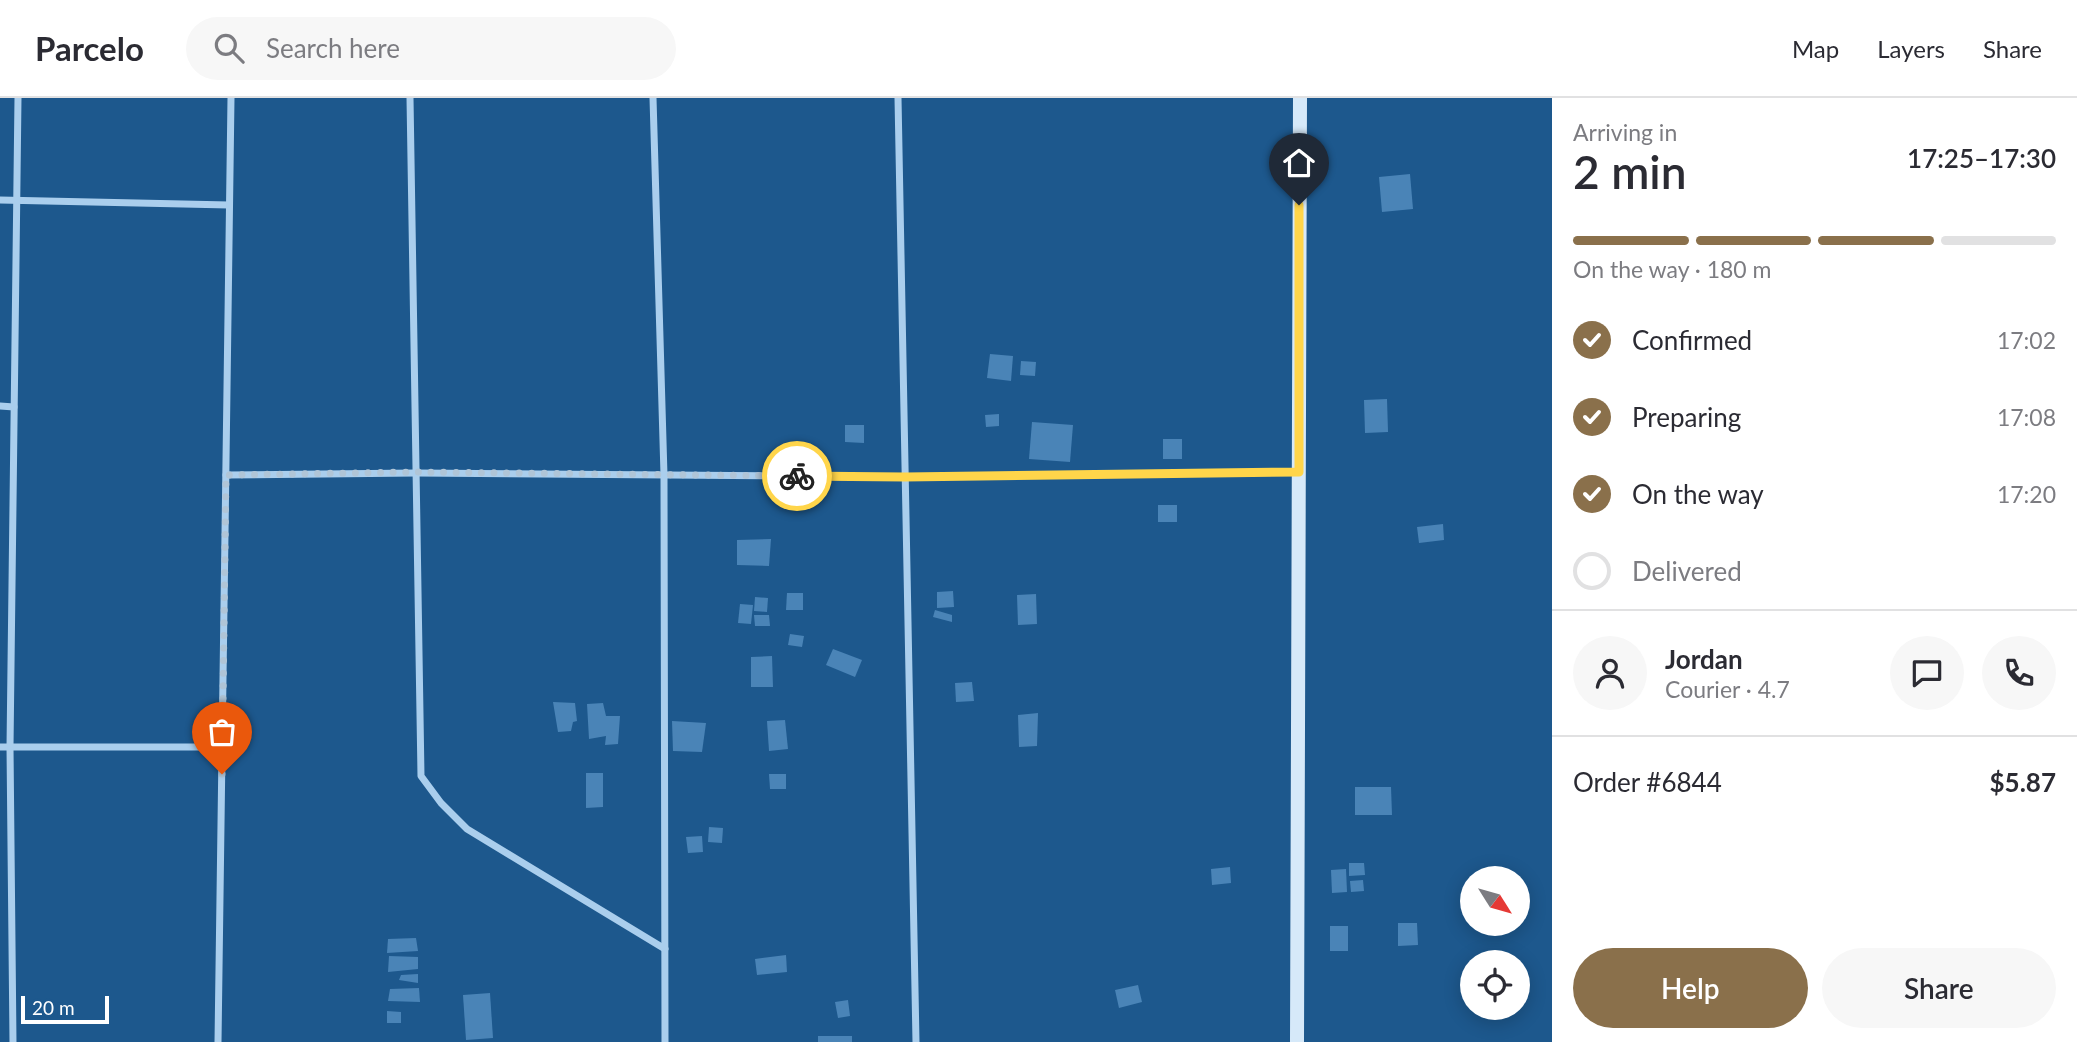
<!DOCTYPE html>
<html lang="en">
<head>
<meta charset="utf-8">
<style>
  :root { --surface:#fff; --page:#f7f7f7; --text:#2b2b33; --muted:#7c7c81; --line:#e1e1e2; --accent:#8a704b }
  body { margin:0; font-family:Lato,sans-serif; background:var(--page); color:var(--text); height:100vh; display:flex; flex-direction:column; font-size:26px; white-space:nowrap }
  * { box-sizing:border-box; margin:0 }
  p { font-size:23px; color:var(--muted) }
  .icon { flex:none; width:38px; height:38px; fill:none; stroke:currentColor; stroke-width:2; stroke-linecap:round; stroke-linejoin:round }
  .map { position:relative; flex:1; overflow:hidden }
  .details { display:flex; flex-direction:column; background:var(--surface); width:525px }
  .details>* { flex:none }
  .needle { width:46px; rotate:127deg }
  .controls { position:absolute; left:1460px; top:768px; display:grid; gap:14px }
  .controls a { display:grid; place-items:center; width:70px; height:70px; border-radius:50%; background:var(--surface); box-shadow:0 4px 18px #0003; font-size:35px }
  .scale { position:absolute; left:21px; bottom:18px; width:88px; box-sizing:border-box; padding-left:7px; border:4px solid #fff; border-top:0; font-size:19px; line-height:24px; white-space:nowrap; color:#fff; -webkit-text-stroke:5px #1d588d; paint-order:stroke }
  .pin { position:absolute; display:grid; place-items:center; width:60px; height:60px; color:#fff; margin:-72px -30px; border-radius:50% 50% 50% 0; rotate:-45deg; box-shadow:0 0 7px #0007 }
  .pin .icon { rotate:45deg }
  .courier { position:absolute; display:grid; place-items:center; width:70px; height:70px; margin:-35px; border:5px solid #ffd54a; border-radius:50%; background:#fff; color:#222; box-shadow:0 2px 9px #0007 }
  .overview em { font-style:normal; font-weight:600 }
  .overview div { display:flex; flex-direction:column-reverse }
  .overview { display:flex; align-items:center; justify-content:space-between; height:119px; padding:0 21px }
  h1 { font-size:46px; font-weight:600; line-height:52px }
  .bar { display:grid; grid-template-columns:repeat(4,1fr); gap:10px 7px; align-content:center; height:84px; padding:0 21px }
  .bar i { height:9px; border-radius:5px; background:var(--line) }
  .bar .current { background:var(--accent) }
  .bar p { grid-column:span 4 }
  .line { display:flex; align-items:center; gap:18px; padding:0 21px; border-top:2px solid var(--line) }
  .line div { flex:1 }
  .round { display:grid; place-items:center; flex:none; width:74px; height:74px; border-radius:37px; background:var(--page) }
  ol { padding:0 21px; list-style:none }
  li { display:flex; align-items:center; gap:21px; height:77px }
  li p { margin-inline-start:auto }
  li .icon { padding:7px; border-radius:50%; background:var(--accent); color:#fff; stroke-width:4 }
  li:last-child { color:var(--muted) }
  li i { width:38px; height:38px; border:4px solid var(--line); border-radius:50% }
  .primary-button { display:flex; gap:14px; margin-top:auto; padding:14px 21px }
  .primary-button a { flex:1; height:80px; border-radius:42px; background:var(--accent); color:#fff; font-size:28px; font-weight:600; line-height:80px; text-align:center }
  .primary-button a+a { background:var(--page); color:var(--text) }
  header { display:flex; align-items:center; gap:42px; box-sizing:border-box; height:98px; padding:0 35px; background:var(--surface); border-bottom:2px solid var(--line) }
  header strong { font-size:33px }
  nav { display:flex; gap:38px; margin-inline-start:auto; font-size:24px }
  .search { width:490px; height:63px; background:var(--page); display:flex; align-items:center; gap:18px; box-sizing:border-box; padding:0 24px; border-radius:38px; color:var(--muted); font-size:26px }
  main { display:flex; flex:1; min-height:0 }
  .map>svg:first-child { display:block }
  .building { fill:#4a84b7 }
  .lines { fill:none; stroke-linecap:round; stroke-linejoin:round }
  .street { stroke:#aaceed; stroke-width:7 }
  .secondary { stroke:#d6e9f9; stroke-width:14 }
  .done { stroke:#b0c5d7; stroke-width:7; stroke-dasharray:0 12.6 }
  .route { stroke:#ffd54a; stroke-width:9 }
</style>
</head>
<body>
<header>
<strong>Parcelo</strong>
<div class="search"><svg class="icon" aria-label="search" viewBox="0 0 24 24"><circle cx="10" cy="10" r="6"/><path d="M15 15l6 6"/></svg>Search here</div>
<nav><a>Map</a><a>Layers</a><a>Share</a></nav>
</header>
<main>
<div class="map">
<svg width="1552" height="944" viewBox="0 0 1552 944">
  <rect width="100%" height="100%" fill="#1d588d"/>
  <g class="building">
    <path d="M1410,76L1413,111L1382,114L1379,79Z"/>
    <path d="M990,256L1013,258L1011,283L987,280Z"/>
    <path d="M1021,263L1036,264L1035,278L1020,277Z"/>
    <path d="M1387,301L1388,334L1365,335L1364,302Z"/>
    <path d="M999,316V328L986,329L985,317Z"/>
    <path d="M1032,324L1073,327L1070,364L1029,361Z"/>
    <path d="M845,327H864V345L845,344Z"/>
    <rect x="1163" y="341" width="19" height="20"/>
    <rect x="1158" y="407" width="19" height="17"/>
    <path d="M1443,426L1444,442L1419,445L1417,429Z"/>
    <path d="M771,441L769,468L737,467V442Z"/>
    <path d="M953,493L954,509L937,510V494Z"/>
    <path d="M787,495H803V512H786Z"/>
    <path d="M1036,496L1037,526L1018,527L1017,497Z"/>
    <path d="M755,499L768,500L767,514L754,513Z"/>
    <path d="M740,506L753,507L751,526L738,525Z"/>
    <path d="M935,512L952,517V524L933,519Z"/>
    <path d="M754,517H769L770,528H755Z"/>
    <path d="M790,536L804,538L802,549L788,547Z"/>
    <path d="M833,551L862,562L855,579L826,567Z"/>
    <path d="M772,558L773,589H751V559Z"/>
    <path d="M972,584L974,603L956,604L955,585Z"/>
    <path d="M553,604L575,605L577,623L573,624L571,633L558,634Z"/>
    <path d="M603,605L606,618H620L618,646L605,647L606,638L589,641L587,606Z"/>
    <path d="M1038,615L1037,648L1019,649L1018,617Z"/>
    <path d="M785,622L788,651L769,653L767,623Z"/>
    <path d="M672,623L706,625L702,654L673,653Z"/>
    <path d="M586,675H603V709L586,710Z"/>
    <path d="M769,676H786V691H770Z"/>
    <path d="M1355,689H1391L1392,717H1355Z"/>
    <path d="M709,729L723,730L722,745L708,744Z"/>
    <path d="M702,738L703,754L688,755L686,739Z"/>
    <path d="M1349,765H1364L1365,777L1349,778Z"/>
    <path d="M1230,769L1231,785L1212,787L1211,771Z"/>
    <path d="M1346,771L1347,794L1332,795L1331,772Z"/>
    <path d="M1363,782L1364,793L1351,794L1350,783Z"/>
    <path d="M1398,825H1417L1418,847L1398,848Z"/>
    <rect x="1330" y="828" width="18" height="25"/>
    <path d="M416,840L418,853L387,855L388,841Z"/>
    <path d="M786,857L787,874L757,877L755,861Z"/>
    <path d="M389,858L418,859V871L388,874Z"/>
    <path d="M418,876V885L399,882L401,877Z"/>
    <path d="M1138,887L1142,904L1119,910L1115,892Z"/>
    <path d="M419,890L420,904L388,903L390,891Z"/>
    <path d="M490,895L493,940L466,942L463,897Z"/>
    <path d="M848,902L850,918L838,920L835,904Z"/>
    <path d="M387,913L401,914V925H387Z"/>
    <rect x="818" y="938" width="34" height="6"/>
  </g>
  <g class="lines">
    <g class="street">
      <path d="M410,0L421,678L441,705L467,731L665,851"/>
      <path d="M653,0L664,377L665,944"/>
      <path d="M898,0L916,944"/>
      <path d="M0,102L229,107"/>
      <path d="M0,308L14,309"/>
      <path d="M226,377L416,375L905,379L1299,374"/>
      <path d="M0,649H222"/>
      <path d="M13,944L10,649L18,0"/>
      <path d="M218,944L231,0"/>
    </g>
    <path class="secondary" d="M1297,944L1300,0"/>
  </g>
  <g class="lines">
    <path class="done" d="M222,676L226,377L415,374L797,378"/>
    <path class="route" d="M797,378L905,379L1299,374V107"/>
  </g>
</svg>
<div class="controls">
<a><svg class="needle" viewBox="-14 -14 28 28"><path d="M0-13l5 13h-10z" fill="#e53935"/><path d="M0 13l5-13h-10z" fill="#7c7c81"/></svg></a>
<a><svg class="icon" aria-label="locate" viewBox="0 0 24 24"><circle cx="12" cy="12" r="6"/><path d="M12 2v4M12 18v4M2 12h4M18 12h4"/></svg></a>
</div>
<div class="scale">20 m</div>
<div class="pin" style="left:222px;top:676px;background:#ea580c"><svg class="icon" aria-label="bag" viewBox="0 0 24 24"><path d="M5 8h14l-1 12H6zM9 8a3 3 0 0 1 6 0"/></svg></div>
<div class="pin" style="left:1299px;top:107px;background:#1f2937"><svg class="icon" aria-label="home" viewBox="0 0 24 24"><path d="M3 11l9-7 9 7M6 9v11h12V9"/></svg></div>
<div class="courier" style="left:797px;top:378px"><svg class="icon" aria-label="bike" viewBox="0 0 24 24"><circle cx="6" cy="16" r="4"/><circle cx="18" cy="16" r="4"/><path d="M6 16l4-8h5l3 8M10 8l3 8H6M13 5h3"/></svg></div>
</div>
<section class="details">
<div class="overview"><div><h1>2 min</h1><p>Arriving in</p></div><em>17:25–17:30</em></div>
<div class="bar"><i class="current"></i><i class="current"></i><i class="current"></i><i></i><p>On the way · 180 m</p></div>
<ol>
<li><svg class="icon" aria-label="check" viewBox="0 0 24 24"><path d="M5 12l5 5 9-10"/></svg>Confirmed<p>17:02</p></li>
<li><svg class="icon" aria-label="check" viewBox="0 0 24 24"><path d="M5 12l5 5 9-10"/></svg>Preparing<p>17:08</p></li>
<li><svg class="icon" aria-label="check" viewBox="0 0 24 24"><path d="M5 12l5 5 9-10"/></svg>On the way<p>17:20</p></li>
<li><i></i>Delivered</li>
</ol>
<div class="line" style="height:126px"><a class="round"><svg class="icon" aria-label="person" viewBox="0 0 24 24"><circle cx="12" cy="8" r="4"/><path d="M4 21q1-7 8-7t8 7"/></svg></a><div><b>Jordan</b><p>Courier · 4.7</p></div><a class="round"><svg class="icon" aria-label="chat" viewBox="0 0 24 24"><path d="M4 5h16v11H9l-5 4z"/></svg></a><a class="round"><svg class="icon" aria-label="phone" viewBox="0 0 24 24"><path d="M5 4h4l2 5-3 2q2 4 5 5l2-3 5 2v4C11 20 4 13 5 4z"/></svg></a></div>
<div class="line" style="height:91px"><div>Order #6844</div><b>$5.87</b></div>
<div class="primary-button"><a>Help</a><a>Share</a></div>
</section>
</main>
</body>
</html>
